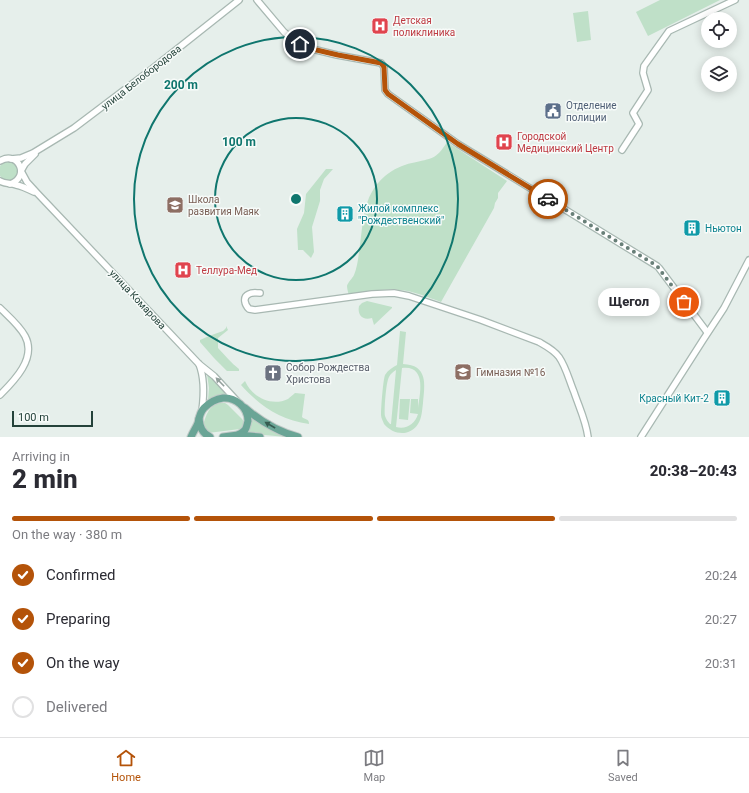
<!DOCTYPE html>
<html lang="en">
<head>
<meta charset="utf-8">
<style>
  :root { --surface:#fff; --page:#f7f7f7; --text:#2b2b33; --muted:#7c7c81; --line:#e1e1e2; --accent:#b45309 }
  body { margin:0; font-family:Roboto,sans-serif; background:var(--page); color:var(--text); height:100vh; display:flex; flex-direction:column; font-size:15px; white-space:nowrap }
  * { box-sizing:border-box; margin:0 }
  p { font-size:13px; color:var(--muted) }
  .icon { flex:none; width:22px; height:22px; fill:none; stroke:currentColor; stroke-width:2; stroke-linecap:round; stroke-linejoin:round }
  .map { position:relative; height:437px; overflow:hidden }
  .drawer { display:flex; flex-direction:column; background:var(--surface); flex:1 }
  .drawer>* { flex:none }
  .controls { position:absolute; left:701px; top:12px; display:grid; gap:8px }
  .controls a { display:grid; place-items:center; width:36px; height:36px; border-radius:50%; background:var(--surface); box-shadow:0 2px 10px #0003; font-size:20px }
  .scale { position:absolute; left:12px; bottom:10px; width:81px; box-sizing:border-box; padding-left:4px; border:2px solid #24423a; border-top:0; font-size:11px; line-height:14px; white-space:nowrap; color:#24423a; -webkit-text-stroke:3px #f7fbf9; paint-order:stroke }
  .pin { position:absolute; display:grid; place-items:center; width:34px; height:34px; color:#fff; margin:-17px; border:2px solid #fff; border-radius:50%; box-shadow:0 1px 4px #0007 }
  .courier { position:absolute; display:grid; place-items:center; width:40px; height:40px; margin:-20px; border:3px solid #b45309; border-radius:50%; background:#fff; color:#222; box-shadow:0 1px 5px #0007 }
  .bubble { position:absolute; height:28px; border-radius:14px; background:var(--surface); box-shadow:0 2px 10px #0003; font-size:13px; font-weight:800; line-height:28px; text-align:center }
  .summary em { font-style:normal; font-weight:800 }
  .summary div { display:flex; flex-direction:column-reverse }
  .summary { display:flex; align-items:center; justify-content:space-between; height:68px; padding:0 12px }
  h1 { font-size:26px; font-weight:800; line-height:30px }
  .bar { display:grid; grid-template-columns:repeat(4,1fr); gap:6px 4px; align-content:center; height:48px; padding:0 12px }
  .bar i { height:5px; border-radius:3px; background:var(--line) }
  .bar .selected { background:var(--accent) }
  .bar p { grid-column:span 4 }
  ol { padding:0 12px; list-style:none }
  li { display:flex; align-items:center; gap:12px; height:44px }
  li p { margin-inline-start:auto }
  li .icon { padding:4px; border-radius:50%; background:var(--accent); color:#fff; stroke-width:4 }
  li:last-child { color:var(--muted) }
  li i { width:22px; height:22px; border:2px solid var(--line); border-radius:50% }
  .tabs { display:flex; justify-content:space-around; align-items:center; height:56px; border-top:1px solid var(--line); background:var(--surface); font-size:11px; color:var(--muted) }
  .tabs a { display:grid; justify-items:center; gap:2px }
  .tabs .selected { color:var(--accent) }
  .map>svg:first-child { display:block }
  .green { fill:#bfe0c8; fill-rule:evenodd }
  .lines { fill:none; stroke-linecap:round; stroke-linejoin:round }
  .minor-casing { stroke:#a8b8b2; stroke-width:8 }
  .major-casing { stroke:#c2cac8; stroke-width:9 }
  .minor { stroke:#fff; stroke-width:5.5 }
  .major { stroke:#6aa596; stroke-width:7 }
  .oneway { fill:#92a09c }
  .oneway2 { fill:#365b51 }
  .done { stroke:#687f78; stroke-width:4; stroke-dasharray:0 7.2 }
  .route { stroke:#b45309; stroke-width:5 }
  .ring { fill:none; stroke:#0f766e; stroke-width:2 }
  .labels { text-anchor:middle; stroke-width:3; stroke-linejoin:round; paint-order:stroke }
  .health-label { font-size:10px; fill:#be3a42; stroke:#f7fbf9; text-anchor:start }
  .street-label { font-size:10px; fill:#24423a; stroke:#f7fbf9 }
  .service-label { font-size:10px; fill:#4e5e75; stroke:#f7fbf9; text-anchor:start }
  .education-label { font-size:10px; fill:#785e54; stroke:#f7fbf9; text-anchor:start }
  .culture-label { font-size:10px; fill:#0d838f; stroke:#f7fbf9; text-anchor:start }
  .worship-label { font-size:10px; fill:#5b616d; stroke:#f7fbf9; text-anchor:start }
  .centre { fill:#0f766e; stroke:#f7fbf9; stroke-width:2 }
  .ring-label { font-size:12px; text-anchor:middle; font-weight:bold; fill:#0f766e; stroke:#f7fbf9; stroke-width:3; stroke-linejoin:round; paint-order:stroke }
</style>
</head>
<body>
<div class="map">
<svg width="749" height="437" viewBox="0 0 749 437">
  <rect width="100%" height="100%" fill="#e6efeb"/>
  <g class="green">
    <path d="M660,0H720L648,36L636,12Z"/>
    <path d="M588,11L591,40L577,42L573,13Z"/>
    <path d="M447,142L507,181L498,193V198L495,203L494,208L441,302C427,297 414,291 399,290C382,288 365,293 349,295C348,293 347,288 347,286C348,282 352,279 354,275C357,268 358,260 359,252C364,223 361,197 385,176C394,169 402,165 412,163C432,158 436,160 447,142Z"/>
    <circle cx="9" cy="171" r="10"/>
    <path d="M326,169H333L324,179L320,190V201L312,227L314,252L311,258L303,250H298L297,229L304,213L306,194Z"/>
    <path d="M367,301L392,307V308L374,325L372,318C363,321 357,315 359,306L362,303Z"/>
    <path d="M226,326L228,330L218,338V348C225,355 231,363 239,369V371H227L214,358L200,342V340L209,336L223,331L226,328Z"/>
    <path d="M400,331L406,332L403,364C428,365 425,384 423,403C422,410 422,418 418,424C410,437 393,435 384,424C383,421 381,418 381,415C381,409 383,380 385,375C388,370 393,367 397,365ZM402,368C427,365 420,394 418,408V399H411L410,413L418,414C415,424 406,430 396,427ZM396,370L391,424H390C388,422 386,419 385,416C384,410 386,382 389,377C390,374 393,372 396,370Z"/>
    <path d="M207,374L227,395L215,396L208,400L209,388Z"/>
    <path d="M245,381C252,397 271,407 288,399C290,397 293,395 295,393L305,394L302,417C305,420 309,418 309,424C280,420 260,406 241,385Z"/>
    <path d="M400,399H410L408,420L399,419Z"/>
    <path d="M220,403H225L228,405L242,419L244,422L242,428L240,429L208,433L203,425C206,415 209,405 220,403Z"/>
    <path d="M250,418L268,428L286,436V437L245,433Z"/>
  </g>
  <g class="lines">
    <g class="minor-casing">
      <g id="minor">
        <path d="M257,0L284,32L295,41L304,47L337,55L381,63L384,67L385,90L388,94L458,144L481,158L657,266L659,268L707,332"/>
        <path d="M622,150L639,124L633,113L648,90L643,73L644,66L669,31L735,0"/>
        <path d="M11,159L21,158L33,153L74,128L152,69L239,0"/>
        <path d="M0,161C18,150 31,177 10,184"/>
        <path d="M21,171L27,182L38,194L199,364L214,376L237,401"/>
        <path d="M21,171L25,164L35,154"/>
        <path d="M0,181C5,184 10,183 16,185C22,186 28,189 34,192"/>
        <path d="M260,293C256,293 252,292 249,294C242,297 245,305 249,309L255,310L372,294L394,293L409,296L481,320L539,342C546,346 554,350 559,357C566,367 569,380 574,392C579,407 586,421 588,437"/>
        <path d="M0,308C8,316 19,325 25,336C37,358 14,381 0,395"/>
        <path d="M199,364C205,379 204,395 202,410"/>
        <path d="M641,437L703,340L724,308L749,260"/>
      </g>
    </g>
    <g class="major-casing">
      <g id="major">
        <path d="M245,408C260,421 279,432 298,437"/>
        <path d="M199,419C200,427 202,433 210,437"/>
        <path d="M191,437C193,432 196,428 198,423C199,418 200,412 204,408C209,403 215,399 223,398C235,397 248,407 248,421C247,424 247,427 245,430C243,432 240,434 238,435"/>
        <path d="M223,437L238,435L260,437"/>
      </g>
    </g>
    <use href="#minor" class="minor"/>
    <use href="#major" class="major"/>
  </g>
  <defs><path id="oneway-solid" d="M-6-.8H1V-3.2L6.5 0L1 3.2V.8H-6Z"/></defs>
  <use class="oneway" href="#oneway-solid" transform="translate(220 382) rotate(-134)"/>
  <use class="oneway2" href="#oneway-solid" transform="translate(270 425) rotate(-150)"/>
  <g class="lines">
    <path class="done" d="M548,199L657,266L684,302"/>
    <path class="route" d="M300,44L308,48L338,55L381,63L384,67L385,90L388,94L458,144L548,199"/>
  </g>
  <g class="ring">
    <circle cx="296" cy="199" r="81"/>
    <circle cx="296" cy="199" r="162"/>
  </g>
  <defs>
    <g id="hospital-square" transform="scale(0.9)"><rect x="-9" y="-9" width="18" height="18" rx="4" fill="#e0444e" stroke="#f7fbf9"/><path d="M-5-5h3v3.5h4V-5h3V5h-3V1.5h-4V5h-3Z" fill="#fff"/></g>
    <g id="civic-square" transform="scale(0.9)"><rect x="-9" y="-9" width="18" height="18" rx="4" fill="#5c6f8a" stroke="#f7fbf9"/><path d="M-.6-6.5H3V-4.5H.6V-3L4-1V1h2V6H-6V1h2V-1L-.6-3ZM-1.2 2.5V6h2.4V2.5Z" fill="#fff"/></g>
    <g id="school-square" transform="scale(0.9)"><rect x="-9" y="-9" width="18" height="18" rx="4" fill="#8d6e63" stroke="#f7fbf9"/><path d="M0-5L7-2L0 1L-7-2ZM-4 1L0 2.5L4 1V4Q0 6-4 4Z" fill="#fff"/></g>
    <g id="building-square" transform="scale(0.9)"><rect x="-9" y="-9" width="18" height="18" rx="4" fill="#0f9aa8" stroke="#f7fbf9"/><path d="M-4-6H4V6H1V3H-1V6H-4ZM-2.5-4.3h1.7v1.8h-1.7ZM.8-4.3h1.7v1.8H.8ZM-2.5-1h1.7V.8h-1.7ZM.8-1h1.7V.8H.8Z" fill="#fff"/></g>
    <g id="church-square" transform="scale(0.9)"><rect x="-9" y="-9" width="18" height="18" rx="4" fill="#6b7280" stroke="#f7fbf9"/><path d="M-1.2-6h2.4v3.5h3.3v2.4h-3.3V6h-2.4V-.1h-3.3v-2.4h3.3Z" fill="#fff"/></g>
  </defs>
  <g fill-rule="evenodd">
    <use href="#hospital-square" x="380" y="26"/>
    <use href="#civic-square" x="553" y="111"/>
    <use href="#hospital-square" x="504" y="142"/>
    <use href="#school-square" x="175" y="205"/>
    <use href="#building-square" x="345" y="214"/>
    <use href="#building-square" x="692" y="228"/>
    <use href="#hospital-square" x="183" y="270"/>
    <use href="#school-square" x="463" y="372"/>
    <use href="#church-square" x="273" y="373"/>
    <use href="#building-square" x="722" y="398"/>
  </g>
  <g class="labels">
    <g class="health-label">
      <text x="393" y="24">Детская<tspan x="393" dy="12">поликлиника</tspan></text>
      <text x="517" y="140">Городской<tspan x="517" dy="12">Медицинский Центр</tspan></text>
      <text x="196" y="274">Теллура-Мед</text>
    </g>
    <g class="street-label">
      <text transform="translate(141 77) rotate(-38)" y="4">улица Белобородова</text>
      <text transform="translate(138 299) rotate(47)" y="4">улица Комарова</text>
    </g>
    <g class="service-label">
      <text x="566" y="109">Отделение<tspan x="566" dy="12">полиции</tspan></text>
    </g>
    <g class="education-label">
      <text x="188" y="203">Школа<tspan x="188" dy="12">развития Маяк</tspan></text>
      <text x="476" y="376">Гимназия №16</text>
    </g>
    <g class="culture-label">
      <text x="358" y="212">Жилой комплекс<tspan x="358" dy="12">"Рождественский"</tspan></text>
      <text x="705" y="232">Ньютон</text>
      <text x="709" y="402" text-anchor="end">Красный Кит-2</text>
    </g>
    <g class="worship-label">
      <text x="286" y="371">Собор Рождества<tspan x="286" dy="12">Христова</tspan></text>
    </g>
  </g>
  <circle cx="296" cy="199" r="6" class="centre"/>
  <g class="ring-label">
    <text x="181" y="89">200 m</text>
    <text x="239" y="146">100 m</text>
  </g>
</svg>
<div class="controls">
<a><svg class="icon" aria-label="locate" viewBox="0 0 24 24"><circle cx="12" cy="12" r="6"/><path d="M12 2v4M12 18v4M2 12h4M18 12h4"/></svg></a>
<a><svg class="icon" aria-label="layers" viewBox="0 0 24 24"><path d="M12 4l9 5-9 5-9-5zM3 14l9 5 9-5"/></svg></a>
</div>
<div class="scale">100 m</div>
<div class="pin" style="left:684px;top:302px;background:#ea580c"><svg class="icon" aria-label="bag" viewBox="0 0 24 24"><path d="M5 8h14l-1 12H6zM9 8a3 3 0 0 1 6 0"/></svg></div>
<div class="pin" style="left:300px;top:44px;background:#1f2937"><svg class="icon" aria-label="home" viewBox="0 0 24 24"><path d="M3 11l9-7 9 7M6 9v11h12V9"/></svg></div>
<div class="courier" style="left:548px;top:199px"><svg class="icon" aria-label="car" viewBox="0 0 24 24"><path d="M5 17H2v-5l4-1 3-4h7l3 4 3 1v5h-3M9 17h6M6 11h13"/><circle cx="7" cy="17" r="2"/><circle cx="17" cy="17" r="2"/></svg></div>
<div class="bubble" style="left:598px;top:288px;width:62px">Щегол</div>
</div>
<section class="drawer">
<div class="summary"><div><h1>2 min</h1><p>Arriving in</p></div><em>20:38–20:43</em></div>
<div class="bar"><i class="selected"></i><i class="selected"></i><i class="selected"></i><i></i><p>On the way · 380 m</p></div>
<ol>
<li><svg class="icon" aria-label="check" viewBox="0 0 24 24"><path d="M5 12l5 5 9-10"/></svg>Confirmed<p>20:24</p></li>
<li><svg class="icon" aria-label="check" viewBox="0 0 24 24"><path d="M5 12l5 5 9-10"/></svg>Preparing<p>20:27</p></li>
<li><svg class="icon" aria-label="check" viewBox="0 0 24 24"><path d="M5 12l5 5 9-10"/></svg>On the way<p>20:31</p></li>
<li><i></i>Delivered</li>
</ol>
</section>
<nav class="tabs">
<a class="selected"><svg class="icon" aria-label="home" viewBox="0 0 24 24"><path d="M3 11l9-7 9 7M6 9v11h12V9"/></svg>Home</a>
<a><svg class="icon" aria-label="map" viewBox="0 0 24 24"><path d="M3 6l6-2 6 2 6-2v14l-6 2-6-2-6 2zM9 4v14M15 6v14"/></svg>Map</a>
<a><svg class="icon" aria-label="saved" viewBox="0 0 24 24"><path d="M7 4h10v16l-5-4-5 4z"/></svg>Saved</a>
</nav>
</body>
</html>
